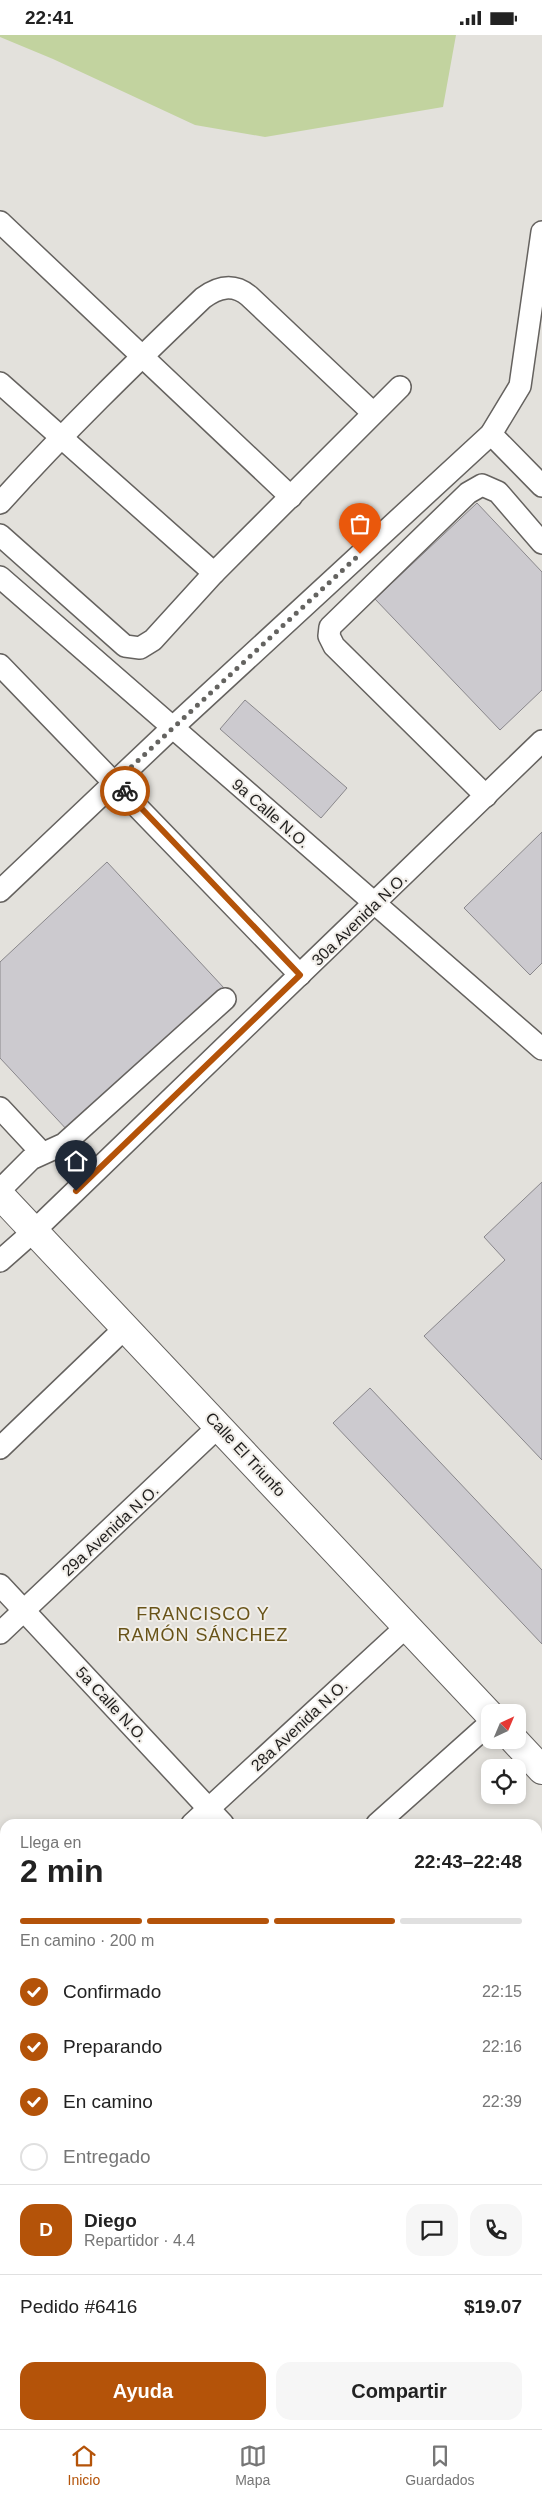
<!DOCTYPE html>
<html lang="es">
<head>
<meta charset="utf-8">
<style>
  :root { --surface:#fff; --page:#f6f6f6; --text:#222; --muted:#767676; --line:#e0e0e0; --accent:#b45309 }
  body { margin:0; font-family:Helvetica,sans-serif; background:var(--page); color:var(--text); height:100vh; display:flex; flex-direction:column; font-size:19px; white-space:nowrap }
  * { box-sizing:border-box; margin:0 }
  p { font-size:16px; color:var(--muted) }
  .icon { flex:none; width:28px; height:28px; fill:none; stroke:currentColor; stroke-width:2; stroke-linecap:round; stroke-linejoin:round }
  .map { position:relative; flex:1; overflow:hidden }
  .drawer { position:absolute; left:0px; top:1784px; width:542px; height:611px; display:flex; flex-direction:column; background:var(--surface); border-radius:15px 15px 0 0; box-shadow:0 2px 8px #0003 }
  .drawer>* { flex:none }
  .needle { width:32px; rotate:44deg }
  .fabs { position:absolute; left:481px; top:1669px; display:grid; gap:10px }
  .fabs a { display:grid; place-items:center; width:45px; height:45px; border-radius:10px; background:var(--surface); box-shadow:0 2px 8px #0003; font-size:25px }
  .pin { position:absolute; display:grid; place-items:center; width:42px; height:42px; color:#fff; margin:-51px -21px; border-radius:50% 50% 50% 0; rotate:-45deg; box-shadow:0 0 5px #0007 }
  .pin .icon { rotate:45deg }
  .courier { position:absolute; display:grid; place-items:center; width:50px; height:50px; margin:-25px; border:4px solid #b45309; border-radius:50%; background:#fff; color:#222; box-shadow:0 1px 6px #0007 }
  .summary em { font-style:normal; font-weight:700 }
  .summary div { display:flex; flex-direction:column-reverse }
  .summary { display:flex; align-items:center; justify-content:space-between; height:85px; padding:0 20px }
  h1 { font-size:32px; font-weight:700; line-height:38px }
  .bar { display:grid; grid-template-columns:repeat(4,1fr); gap:8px 5px; align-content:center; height:60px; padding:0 20px }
  .bar i { height:6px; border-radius:4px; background:var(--line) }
  .bar .active { background:var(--accent) }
  .bar p { grid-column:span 4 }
  .line { display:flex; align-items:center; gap:12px; padding:0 20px; border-top:1px solid var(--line) }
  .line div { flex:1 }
  .round { display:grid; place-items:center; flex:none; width:52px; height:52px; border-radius:15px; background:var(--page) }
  ol { padding:0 20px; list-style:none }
  li { display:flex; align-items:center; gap:15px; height:55px }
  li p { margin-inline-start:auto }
  li .icon { padding:5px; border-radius:50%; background:var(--accent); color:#fff; stroke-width:4 }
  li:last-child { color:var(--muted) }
  li i { width:28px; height:28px; border:2px solid var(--line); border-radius:50% }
  .button { display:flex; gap:10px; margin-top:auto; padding:10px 20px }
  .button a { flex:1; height:58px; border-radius:15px; background:var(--accent); color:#fff; font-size:20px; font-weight:700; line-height:58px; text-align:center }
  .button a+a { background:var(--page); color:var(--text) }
  .status { display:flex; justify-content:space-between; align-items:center; height:35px; padding:0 25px; background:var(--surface); direction:ltr }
  .status svg { height:14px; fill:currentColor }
  .tabs { display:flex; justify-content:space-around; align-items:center; height:70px; border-top:1px solid var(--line); background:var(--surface); font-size:14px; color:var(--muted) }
  .tabs a { display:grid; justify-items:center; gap:2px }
  .tabs .active { color:var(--accent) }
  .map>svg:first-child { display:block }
  .green { fill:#c2d39f }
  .building { fill:#cccacf; stroke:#89878b }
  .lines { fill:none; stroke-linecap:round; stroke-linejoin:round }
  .minor-casing { stroke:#65625f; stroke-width:24 }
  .major-casing { stroke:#65625f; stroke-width:30 }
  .minor { stroke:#fff; stroke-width:21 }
  .major { stroke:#fff; stroke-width:28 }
  .done { stroke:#646360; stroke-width:5; stroke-dasharray:0 9 }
  .route { stroke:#b45309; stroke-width:6 }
  .labels { text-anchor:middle; stroke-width:4; stroke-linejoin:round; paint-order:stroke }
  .street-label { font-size:16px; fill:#201f1e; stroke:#f1eee9 }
  .neighbourhood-label { font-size:18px; letter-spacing:1px; fill:#685318; stroke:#f1eee9 }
</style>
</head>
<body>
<div class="status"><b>22:41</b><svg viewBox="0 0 49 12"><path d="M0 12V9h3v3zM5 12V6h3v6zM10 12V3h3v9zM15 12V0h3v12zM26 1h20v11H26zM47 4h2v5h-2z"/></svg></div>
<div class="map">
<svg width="542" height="2394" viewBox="0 0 542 2394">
  <rect width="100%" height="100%" fill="#e3e1dc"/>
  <path class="green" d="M0,0H456L443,72L265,102L195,90L53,24L0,2Z"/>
  <g class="building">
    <path d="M477,468L542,537V655L500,695L375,564Z"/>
    <path d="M245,665L347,753L321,783L220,694Z"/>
    <path d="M542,797V928L530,940L464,873Z"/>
    <path d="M107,827L224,953L69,1097L0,1023V927Z"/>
    <path d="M542,1147V1425L424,1301L505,1225L484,1202Z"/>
    <path d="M370,1353L542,1535V1609L333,1388Z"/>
    <path d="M0,2376L5,2382V2390H13L16,2394H0Z"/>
  </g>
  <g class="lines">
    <g class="minor-casing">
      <g id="minor">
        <path d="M0,187L291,462"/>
        <path d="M0,348L214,538"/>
        <path d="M491,399L542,451"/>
        <path d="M0,468C65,396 133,330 203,263C218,252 233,248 249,261L373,378"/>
        <path d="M0,500L125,611L140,613L153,605L214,538L400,352"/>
        <path d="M0,542L542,1014"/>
        <path d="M0,630L300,940"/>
        <path d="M486,761L334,611L329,601L330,592L468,458L482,450L498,457L542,508"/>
        <path d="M0,856L172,693L491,399L520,351L542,197"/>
        <path d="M0,1073L42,1118"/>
        <path d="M0,1155L31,1124L64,1109L225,964"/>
        <path d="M0,1226L34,1196L542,706"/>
        <path d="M0,1413L126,1292"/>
        <path d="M0,1550L223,1789"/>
        <path d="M0,1598L219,1391"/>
        <path d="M192,1789L407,1591"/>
        <path d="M377,1789L490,1688"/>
        <path d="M0,1950L5,1956"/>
        <path d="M0,1974L5,1969"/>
        <path d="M538,2016L542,2012"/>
        <path d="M538,2126L542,2131"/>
        <path d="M538,2210L542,2206"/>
        <path d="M44,2390L47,2394"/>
        <path d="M419,2390L423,2394"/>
        <path d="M343,2394L347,2390"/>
      </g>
    </g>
    <g class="major-casing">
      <g id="major">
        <path d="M0,1160L490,1680"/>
        <path d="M514,1705L542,1735"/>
        <path d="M538,1833L542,1829"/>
        <path d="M0,2337L5,2332"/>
      </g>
    </g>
    <use href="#minor" class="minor"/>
    <use href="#major" class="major"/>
  </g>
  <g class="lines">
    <path class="done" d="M125,756L115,747L360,519"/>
    <path class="route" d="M76,1156L300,940L125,756"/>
  </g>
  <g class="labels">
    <g class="street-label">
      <text transform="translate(271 778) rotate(41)" y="6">9a Calle N.O.</text>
      <text transform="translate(359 884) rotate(-44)" y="6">30a Avenida N.O.</text>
      <text transform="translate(246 1419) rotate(47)" y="6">Calle El Triunfo</text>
      <text transform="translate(110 1495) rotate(-43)" y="6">29a Avenida N.O.</text>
      <text transform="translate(112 1669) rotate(47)" y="6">5a Calle N.O.</text>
      <text transform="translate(299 1690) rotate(-43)" y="6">28a Avenida N.O.</text>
    </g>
    <g class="neighbourhood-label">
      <text x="203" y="1585">FRANCISCO Y<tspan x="203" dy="21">RAMÓN SÁNCHEZ</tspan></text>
    </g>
  </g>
</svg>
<div class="fabs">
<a><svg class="needle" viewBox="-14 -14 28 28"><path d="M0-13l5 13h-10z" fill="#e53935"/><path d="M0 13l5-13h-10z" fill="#767676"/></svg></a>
<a><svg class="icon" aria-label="locate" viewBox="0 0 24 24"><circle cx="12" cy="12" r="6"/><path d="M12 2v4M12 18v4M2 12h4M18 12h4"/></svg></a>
</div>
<div class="pin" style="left:360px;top:519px;background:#ea580c"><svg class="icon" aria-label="bag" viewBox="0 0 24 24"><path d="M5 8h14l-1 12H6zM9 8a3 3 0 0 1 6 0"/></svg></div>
<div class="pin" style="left:76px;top:1156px;background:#1f2937"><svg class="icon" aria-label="home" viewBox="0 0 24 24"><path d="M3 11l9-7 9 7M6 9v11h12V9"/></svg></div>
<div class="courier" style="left:125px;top:756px"><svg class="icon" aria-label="bike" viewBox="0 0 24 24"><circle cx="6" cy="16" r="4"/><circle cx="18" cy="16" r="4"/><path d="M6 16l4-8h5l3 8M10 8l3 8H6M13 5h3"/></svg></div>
<section class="drawer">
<div class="summary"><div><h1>2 min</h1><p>Llega en</p></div><em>22:43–22:48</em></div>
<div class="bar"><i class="active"></i><i class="active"></i><i class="active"></i><i></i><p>En camino · 200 m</p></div>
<ol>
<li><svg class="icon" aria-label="check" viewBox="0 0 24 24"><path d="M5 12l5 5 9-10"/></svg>Confirmado<p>22:15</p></li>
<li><svg class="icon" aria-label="check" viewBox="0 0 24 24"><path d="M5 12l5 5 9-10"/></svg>Preparando<p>22:16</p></li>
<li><svg class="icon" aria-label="check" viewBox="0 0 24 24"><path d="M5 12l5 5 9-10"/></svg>En camino<p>22:39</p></li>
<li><i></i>Entregado</li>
</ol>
<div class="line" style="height:90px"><b class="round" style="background:var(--accent);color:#fff">D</b><div><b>Diego</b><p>Repartidor · 4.4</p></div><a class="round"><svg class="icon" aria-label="chat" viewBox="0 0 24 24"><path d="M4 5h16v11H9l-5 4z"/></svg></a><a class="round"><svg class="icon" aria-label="phone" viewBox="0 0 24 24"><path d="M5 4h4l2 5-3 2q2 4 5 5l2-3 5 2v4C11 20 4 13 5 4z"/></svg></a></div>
<div class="line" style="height:65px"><div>Pedido #6416</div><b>$19.07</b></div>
<div class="button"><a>Ayuda</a><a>Compartir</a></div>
</section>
</div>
<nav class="tabs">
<a class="active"><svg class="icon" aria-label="home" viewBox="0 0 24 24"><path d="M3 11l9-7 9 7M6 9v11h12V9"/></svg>Inicio</a>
<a><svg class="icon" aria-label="map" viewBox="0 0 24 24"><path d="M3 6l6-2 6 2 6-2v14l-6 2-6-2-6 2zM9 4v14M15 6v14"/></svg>Mapa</a>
<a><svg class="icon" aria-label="saved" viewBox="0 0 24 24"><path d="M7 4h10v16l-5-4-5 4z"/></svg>Guardados</a>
</nav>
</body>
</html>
